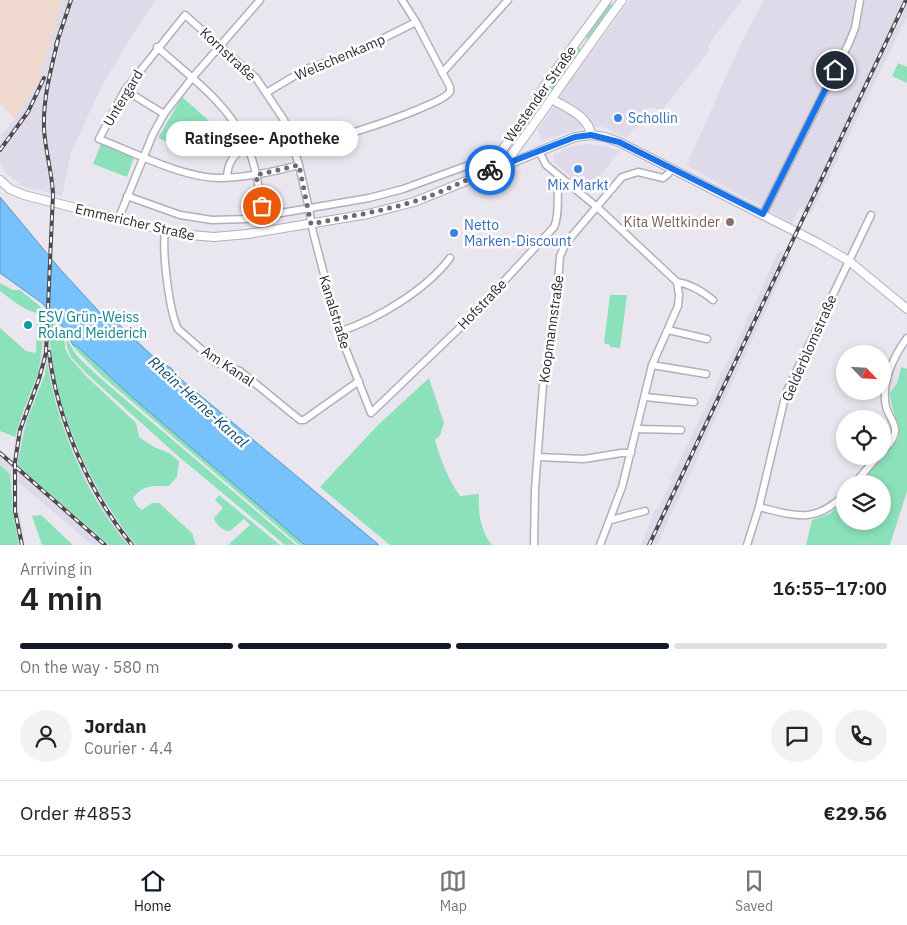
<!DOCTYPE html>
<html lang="en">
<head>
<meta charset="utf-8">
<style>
  :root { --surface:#fff; --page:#f2f2f2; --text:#222; --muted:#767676; --line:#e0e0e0; --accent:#111827 }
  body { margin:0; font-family:"IBM Plex Sans",sans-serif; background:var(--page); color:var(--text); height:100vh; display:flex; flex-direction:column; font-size:19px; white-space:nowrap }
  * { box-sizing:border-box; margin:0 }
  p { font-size:16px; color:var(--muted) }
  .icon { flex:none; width:28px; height:28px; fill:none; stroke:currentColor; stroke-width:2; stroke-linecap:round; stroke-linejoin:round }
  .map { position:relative; height:545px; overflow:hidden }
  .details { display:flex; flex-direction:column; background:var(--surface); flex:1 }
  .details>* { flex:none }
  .needle { width:32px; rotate:115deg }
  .controls { position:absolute; left:836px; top:345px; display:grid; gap:10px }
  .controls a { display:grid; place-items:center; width:55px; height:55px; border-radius:50%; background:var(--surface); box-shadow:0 2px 8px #0003; font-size:25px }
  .pin { position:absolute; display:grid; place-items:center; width:42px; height:42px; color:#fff; margin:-21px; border:2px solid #fff; border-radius:50%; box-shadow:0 1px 5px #0007 }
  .courier { position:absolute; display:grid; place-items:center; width:50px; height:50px; margin:-25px; border:4px solid #1a73e8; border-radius:50%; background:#fff; color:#222; box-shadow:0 1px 6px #0007 }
  .bubble { position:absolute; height:35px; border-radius:18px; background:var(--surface); box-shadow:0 2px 8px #0003; font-size:16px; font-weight:600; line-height:35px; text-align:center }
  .overview em { font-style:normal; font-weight:600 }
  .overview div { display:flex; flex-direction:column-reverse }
  .overview { display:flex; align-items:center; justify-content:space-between; height:85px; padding:0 20px }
  h1 { font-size:32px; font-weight:600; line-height:38px }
  .bar { display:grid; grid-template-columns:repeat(4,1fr); gap:8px 5px; align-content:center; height:60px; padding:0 20px }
  .bar i { height:6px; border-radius:4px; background:var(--line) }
  .bar .selected { background:var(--accent) }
  .bar p { grid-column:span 4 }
  .line { display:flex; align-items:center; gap:12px; padding:0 20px; border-top:1px solid var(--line) }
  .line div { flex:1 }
  .round { display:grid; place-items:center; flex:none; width:52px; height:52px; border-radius:26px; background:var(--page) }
  .tab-bar { display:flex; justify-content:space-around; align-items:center; height:70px; border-top:1px solid var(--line); background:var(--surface); font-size:14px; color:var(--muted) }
  .tab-bar a { display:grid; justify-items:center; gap:2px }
  .tab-bar .selected { color:var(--accent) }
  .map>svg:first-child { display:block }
  .built { fill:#dfdaea }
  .industrial { fill:#f0d9ce }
  .green { fill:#8be1b9 }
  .water { fill:#77c1fd; stroke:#6094bf }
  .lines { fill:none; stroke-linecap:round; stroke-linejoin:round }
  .minor-casing { stroke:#b2afb8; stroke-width:9 }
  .major-casing { stroke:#b2afb8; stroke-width:10 }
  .minor { stroke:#fff; stroke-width:6 }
  .major { stroke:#fff; stroke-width:8 }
  .rail-casing { stroke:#4c4b4f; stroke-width:4 }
  .rail { stroke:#fff; stroke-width:2; stroke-dasharray:5.5; stroke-linecap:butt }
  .done { stroke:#6e6c72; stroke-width:5; stroke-dasharray:0 9 }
  .route { stroke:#1a73e8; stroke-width:6 }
  .shop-dot { fill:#3f7fe0; stroke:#fff; stroke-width:2 }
  .education-dot { fill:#8d6e63; stroke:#fff; stroke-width:2 }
  .culture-dot { fill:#0f9aa8; stroke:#fff; stroke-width:2 }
  .labels { text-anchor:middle; stroke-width:5; stroke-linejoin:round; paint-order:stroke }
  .street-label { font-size:14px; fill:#2c2b2e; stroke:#fff }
  .shop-label { font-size:14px; fill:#366cbe; stroke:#fff; text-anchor:start }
  .education-label { font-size:14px; fill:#785e54; stroke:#fff; text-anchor:end }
  .culture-label { font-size:14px; fill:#0d838f; stroke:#fff; text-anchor:start }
  .water-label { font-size:15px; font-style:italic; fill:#114a70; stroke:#fff }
</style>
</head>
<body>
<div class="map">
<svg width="907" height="545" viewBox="0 0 907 545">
  <rect width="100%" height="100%" fill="#e9e6f0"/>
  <g class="built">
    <path d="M62,0H156L131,37L104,82L71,152L62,196L22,186L4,171L0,164V136L15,119L41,75Z"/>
    <path d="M630,0H742L708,45L709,51L662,110L649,107L627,138L604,127H585L541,141L538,130L570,81Z"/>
    <path d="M764,0H907V16L811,214L800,207L792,224L686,165L688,162L743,39Z"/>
    <path d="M589,144L605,146L620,151L587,192L554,162L553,155L570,147Z"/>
    <path d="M779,250L791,256L657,545H641L655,510L658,508L671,482V477L692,436L693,432L697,425L719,379L721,371L724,369L746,323L748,314L751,312Z"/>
    <path d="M46,320H50L58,388L76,442L110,510L136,545H128L116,532L104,513L86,479L68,442L52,387L47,363L26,423L17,465L109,545H92L17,481L19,513L25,545H19L13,513L10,474L0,465V450L13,460L15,437L19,421L39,371Z"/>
  </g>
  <path class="industrial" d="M0,0H62L41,75L15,119L0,104Z"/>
  <g class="green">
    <path d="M609,3L614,7L591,38H586V34Z"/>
    <path d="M575,45L583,51L522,137L517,133Z"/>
    <path d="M898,63L907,67V83L892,76Z"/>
    <path d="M182,97L207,119L221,142L212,156L188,151L158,138Z"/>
    <path d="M101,144L134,157L127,177L93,164Z"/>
    <path d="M0,283L13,290H20L46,311L39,371L23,411L15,437L0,431V328L26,351L36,353L37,324H40L41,314C24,311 14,301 0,291Z"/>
    <path d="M610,295H627L620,348L610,347V345L604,343Z"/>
    <path d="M51,314L64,328L73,345L77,346L133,398L305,545H299L102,376L75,349L63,329Z"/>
    <path d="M50,316L64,335L65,348L70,358L86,376L136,423L139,437L154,447L169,453L179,461L177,477L169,486C154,486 143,484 133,498L137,506L142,510L152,503H159L192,533L196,545H136C90,490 44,389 50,316Z"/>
    <path d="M66,338L77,356L100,378L296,545H285L178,456L88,375L71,357L67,347Z"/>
    <path d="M47,361C56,423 87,498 128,545H109L17,465L26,423L45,374Z"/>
    <path d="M901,367L907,369V491L890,545H806L812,520L831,513L845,500V521H882V484H860L899,437C900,422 890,409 890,393L897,383Z"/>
    <path d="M429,378L444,423L440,435L435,440C441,461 448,479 460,496L479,494C478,512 480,530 492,545H390L320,487L377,426Z"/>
    <path d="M0,465L10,474L13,513L19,545H0Z"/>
    <path d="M219,495L280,545H228L250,525L244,519L230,531C223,531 216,525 214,518L223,508L215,500Z"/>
    <path d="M41,515L73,545H42L32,516Z"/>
  </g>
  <path class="water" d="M0,197L60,269L104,317L113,319L158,361L171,368L177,376L379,545H305L133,398L77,346L73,345L64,328L42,303L0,273Z"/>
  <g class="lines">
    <g class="minor-casing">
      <g id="minor">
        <path d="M157,47C188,75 225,101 244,139C256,162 259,191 264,217"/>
        <path d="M442,73L508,0"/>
        <path d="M125,90L164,114"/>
        <path d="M266,93L306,69L350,55L416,22"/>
        <path d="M294,148C337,138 378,126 419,109C429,104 442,101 450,92V87L416,22L402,0"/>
        <path d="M539,151L546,165L597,207L677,282L679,295L678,306L652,365L622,487L600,545"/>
        <path d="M299,165C273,172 246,178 219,178C183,178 133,152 99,139L125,90L185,15L256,78L284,120L299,165L309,209L313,232L339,332L371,413L469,319L554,227C561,212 555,194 560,178"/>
        <path d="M227,177C228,161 234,155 247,145"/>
        <path d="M127,196L180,215L212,220L246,219L369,198L403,189L499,154"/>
        <path d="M763,214L849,43L855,28L860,0"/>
        <path d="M118,220L153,134L164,114L192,78L260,0"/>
        <path d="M165,232C162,251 169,311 178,329L217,363L240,371L300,420H304L359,381"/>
        <path d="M677,282C691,284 702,291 713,300"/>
        <path d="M668,330L707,339"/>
        <path d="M339,332C377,319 425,291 450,258"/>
        <path d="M652,365L706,374"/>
        <path d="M645,397L694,402"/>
        <path d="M637,429L681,430"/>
        <path d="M882,451C887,446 894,440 895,432C896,423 888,415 886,407C881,383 893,357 907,338"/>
        <path d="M538,457L584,459L621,453H631"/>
        <path d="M854,484L878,456"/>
        <path d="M759,507C795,516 816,524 845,494"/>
        <path d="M611,520L645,511"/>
        <path d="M534,545L535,489L543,385L557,295L560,256L566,243L622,177L638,172L663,178L668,174L672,169"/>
        <path d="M747,545L759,507L786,393L871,215"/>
      </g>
    </g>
    <g class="major-casing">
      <g id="major">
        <path d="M552,99C566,108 589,116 591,135"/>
        <path d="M504,165C545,110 582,54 622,0"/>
        <path d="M487,171L530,111L547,82L607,0"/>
        <path d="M0,180L10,189L24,195L179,234L214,237L248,234L368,214L414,202L575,137L591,135L605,137L619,142L818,243L849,261L907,309"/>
      </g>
    </g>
    <use href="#minor" class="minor"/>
    <use href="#major" class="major"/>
    <g class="rail-casing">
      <g id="rail">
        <path d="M56,45L71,0"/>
        <path d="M0,150L28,112L44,78"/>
        <path d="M49,352C57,419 89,493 132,545"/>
        <path d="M0,453L105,545"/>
        <path d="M22,545L15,511V462L20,430L39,379L46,353L53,194C52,172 45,150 44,128C43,98 51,69 58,40"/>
        <path d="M649,545L906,0"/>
      </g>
    </g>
    <use href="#rail" class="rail"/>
  </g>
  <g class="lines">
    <path class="done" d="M262,206L256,175L299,165L311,224C345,217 379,212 412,202C440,194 464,180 490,170"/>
    <path class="route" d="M490,170L575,137L591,135L619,142L763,214L835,70"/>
  </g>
  <g class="shop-dot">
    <circle cx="618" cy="118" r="5"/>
    <circle cx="578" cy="169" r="5"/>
    <circle cx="454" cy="233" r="5"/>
  </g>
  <circle class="education-dot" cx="730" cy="222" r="5"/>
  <circle class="culture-dot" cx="28" cy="325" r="5"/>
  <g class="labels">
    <g class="street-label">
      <text transform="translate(228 54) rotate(43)" y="5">Kornstraße</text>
      <text transform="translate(340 57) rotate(-23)" y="5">Welschenkamp</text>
      <text transform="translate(540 94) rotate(-55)" y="5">Westender Straße</text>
      <text transform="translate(123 98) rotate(-59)" y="5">Untergard</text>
      <text transform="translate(135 222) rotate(13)" y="5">Emmericher Straße</text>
      <text transform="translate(482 304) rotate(-46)" y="5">Hofstraße</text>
      <text transform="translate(335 312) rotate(73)" y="5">Kanalstraße</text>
      <text transform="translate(551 329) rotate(-82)" y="5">Koopmannstraße</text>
      <text transform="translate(809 348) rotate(-66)" y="5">Gelderblomstraße</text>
      <text transform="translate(228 366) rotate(34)" y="5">Am Kanal</text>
    </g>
    <g class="shop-label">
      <text x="628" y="123">Schollin</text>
      <text x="578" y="190" text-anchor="middle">Mix Markt</text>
      <text x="464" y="230">Netto<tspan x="464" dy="16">Marken-Discount</tspan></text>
    </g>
    <g class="education-label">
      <text x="720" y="227">Kita Weltkinder</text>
    </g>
    <g class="culture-label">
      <text x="38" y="322">ESV Grün-Weiss<tspan x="38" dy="16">Roland Meiderich</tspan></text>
    </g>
    <g class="water-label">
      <text transform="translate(198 402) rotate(42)" y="5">Rhein-Herne-Kanal</text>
    </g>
  </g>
</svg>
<div class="controls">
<a><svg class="needle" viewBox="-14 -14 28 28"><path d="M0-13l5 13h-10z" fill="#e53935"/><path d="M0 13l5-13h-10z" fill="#767676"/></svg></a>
<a><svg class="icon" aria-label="locate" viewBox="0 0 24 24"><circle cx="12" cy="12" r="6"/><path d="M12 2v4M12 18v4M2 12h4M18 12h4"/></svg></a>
<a><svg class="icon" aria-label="layers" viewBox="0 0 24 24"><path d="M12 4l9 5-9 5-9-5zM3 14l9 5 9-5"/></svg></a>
</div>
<div class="pin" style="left:262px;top:206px;background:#ea580c"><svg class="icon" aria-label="bag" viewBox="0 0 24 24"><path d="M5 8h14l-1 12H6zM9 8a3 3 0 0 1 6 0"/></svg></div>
<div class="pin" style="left:835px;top:70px;background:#1f2937"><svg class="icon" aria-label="home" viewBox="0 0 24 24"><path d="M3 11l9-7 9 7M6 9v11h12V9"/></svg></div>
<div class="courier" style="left:490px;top:170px"><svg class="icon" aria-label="bike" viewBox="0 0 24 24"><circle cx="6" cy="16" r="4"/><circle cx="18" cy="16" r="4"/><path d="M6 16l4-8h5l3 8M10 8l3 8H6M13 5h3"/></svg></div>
<div class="bubble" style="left:166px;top:121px;width:192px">Ratingsee- Apotheke</div>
</div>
<section class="details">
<div class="overview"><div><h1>4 min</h1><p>Arriving in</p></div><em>16:55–17:00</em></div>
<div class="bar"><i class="selected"></i><i class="selected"></i><i class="selected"></i><i></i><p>On the way · 580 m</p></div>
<div class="line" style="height:90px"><a class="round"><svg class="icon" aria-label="person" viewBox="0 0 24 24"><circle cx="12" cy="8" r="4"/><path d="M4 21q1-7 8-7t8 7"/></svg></a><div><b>Jordan</b><p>Courier · 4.4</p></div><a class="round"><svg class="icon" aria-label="chat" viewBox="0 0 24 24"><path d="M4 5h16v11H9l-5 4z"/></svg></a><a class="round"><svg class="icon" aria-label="phone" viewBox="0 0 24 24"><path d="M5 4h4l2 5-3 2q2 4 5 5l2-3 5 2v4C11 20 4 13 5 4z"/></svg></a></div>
<div class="line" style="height:65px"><div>Order #4853</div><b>€29.56</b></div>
</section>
<nav class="tab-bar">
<a class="selected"><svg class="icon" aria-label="home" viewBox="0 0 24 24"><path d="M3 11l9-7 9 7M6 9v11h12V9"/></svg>Home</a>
<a><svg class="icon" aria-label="map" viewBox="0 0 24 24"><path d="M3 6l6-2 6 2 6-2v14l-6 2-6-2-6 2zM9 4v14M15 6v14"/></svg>Map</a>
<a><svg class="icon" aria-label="saved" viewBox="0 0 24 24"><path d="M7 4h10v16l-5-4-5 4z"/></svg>Saved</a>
</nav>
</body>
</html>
